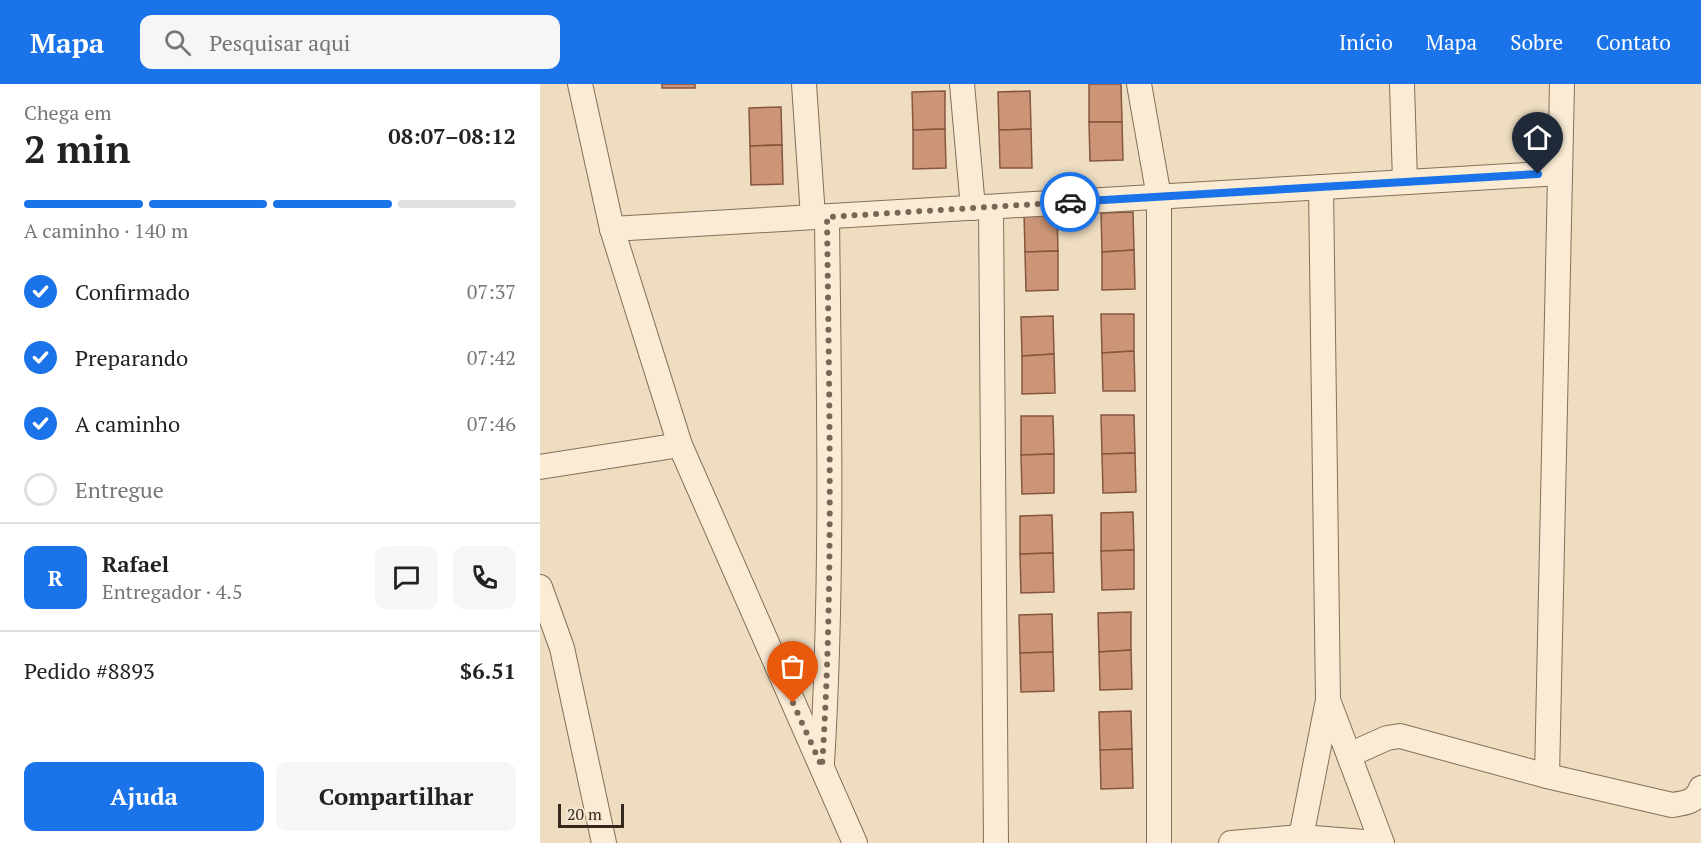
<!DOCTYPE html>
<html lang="pt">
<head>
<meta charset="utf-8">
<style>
  :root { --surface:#fff; --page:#f6f6f6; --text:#222; --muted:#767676; --line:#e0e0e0; --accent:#1a73e8 }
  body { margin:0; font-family:"PT Serif",serif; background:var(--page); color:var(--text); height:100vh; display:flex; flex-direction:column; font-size:22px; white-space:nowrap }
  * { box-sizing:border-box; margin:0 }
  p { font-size:20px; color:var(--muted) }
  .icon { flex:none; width:33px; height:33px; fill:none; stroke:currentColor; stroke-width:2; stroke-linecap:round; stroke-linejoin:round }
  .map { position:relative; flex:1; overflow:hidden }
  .details { display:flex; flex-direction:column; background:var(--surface); width:540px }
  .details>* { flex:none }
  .scale { position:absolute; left:18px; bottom:15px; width:66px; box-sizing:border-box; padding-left:6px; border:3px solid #37281d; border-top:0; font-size:16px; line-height:21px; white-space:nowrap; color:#37281d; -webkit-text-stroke:4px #f5e8d1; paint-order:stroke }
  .pin { position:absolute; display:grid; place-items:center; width:51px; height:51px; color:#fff; margin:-62px -26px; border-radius:50% 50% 50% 0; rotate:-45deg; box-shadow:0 0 6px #0007 }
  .pin .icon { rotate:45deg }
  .courier { position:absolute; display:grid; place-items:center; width:60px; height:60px; margin:-30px; border:4px solid #1a73e8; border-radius:50%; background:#fff; color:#222; box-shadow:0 2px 8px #0007 }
  .summary em { font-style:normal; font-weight:700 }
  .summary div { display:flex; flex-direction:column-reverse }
  .summary { display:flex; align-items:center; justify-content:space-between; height:102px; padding:0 24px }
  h1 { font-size:39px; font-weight:700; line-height:45px }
  .bar { display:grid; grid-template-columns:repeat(4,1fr); gap:9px 6px; align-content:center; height:72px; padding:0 24px }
  .bar i { height:8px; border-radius:4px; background:var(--line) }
  .bar .on { background:var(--accent) }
  .bar p { grid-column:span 4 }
  .line { display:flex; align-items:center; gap:15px; padding:0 24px; border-top:2px solid var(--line) }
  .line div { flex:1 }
  .round { display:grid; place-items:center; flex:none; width:63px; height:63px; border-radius:12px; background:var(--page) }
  ol { padding:0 24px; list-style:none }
  li { display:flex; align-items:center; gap:18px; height:66px }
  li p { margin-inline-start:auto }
  li .icon { padding:6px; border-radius:50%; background:var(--accent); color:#fff; stroke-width:4 }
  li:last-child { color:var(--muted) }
  li i { width:33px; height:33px; border:3px solid var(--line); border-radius:50% }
  .button { display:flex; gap:12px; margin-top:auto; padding:12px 24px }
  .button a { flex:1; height:69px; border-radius:12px; background:var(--accent); color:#fff; font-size:24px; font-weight:700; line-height:69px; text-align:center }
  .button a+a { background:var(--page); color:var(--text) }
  header { display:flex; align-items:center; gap:36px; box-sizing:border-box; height:84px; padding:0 30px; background:var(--accent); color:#fff }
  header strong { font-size:28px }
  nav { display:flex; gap:33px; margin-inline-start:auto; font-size:21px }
  .search { width:420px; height:54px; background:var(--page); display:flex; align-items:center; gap:15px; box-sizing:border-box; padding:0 21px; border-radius:12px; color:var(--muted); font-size:22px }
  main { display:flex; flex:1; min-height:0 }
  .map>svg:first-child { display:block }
  .building { fill:#cc9577; stroke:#86563f; stroke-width:1.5 }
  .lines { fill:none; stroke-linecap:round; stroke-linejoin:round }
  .minor-casing { stroke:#876e59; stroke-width:26 }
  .minor { stroke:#f9ebd4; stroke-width:24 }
  .done { stroke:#776756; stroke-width:6; stroke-dasharray:0 10.8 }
  .route { stroke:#1a73e8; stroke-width:8 }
</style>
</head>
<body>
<header>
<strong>Mapa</strong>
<div class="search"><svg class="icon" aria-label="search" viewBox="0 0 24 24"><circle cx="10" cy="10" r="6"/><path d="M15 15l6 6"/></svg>Pesquisar aqui</div>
<nav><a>Início</a><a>Mapa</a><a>Sobre</a><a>Contato</a></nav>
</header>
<main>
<section class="details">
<div class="summary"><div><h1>2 min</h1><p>Chega em</p></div><em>08:07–08:12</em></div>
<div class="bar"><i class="on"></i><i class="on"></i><i class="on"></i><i></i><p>A caminho · 140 m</p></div>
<ol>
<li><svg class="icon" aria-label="check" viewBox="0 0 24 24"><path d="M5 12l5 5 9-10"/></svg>Confirmado<p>07:37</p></li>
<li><svg class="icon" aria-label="check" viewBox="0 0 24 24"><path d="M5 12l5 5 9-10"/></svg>Preparando<p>07:42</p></li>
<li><svg class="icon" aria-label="check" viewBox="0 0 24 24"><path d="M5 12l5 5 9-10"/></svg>A caminho<p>07:46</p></li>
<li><i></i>Entregue</li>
</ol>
<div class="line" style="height:108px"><b class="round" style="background:var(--accent);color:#fff">R</b><div><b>Rafael</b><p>Entregador · 4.5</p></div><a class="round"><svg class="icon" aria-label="chat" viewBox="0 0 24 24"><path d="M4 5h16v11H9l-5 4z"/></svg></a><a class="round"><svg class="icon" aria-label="phone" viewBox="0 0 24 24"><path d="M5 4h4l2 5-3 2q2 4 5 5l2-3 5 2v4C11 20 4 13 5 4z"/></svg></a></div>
<div class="line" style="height:78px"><div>Pedido #8893</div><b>$6.51</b></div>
<div class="button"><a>Ajuda</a><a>Compartilhar</a></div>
</section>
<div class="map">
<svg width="1161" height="759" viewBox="0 0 1161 759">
  <rect width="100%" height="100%" fill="#eeddc1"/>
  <g class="building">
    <rect x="122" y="0" width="33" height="4"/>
    <path d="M549,0H581L582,38H549Z"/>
    <path d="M405,7V45L373,46L372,8Z"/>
    <path d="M490,7L491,45L459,46L458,8Z"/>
    <path d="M241,23L242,61L210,62L209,24Z"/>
    <path d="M549,38H582L583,76L550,77Z"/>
    <path d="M405,45L406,84L373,85V46Z"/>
    <path d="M491,45L492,84H460L459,46Z"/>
    <path d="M242,61L243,100L211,101L210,62Z"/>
    <path d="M593,128L594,166L562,168L561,129Z"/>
    <path d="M484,129H517L518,167L485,168Z"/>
    <path d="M594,166L595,205L562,206V168Z"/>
    <path d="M518,167V206L486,207L485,168Z"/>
    <path d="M561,230H594V267L562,269Z"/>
    <path d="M513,232L514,270L482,272L481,233Z"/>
    <path d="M594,267L595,307H563L562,269Z"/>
    <path d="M514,270L515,309L482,310V272Z"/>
    <path d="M561,331H594L595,369L562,370Z"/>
    <path d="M481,332H513L514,370L481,371Z"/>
    <path d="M595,369L596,408L563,409L562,370Z"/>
    <path d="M514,370V409L482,410L481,371Z"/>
    <path d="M593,428L594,466L561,467V429Z"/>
    <path d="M512,431L513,469L480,470V432Z"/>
    <path d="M594,466V505L562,506L561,467Z"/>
    <path d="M513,469L514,508L481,509L480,470Z"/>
    <path d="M591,528V566L559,568L558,529Z"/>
    <path d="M512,530L513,568L480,569L479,531Z"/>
    <path d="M591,566L592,605L560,606L559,568Z"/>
    <path d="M513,568L514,607L481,608L480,569Z"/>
    <path d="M591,627L592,665L560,666L559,628Z"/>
    <path d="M592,665L593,704L561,705L560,666Z"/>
  </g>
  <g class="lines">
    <g class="minor-casing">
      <g id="minor">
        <path d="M40,0L72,145L140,361L315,759"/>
        <path d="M264,0L273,133"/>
        <path d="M422,0L433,124"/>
        <path d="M599,0L619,113V759"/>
        <path d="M862,0L865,98"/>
        <path d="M451,123L456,759"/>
        <path d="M72,145L1020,89"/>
        <path d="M0,383L140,361"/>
        <path d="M0,503L22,564L64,759"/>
        <path d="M788,616L842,759"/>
        <path d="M809,671L847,654L860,652L1007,692L1132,721C1146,719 1156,718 1161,704"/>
        <path d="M282,679C293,497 289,315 287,133"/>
        <path d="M1007,692L1022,0"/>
        <path d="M761,753L788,616L781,103"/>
        <path d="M691,759L761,753L837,759"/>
      </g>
    </g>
    <use href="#minor" class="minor"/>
  </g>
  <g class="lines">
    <path class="done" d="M253,619L282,683C294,500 289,316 287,133L530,118"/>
    <path class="route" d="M530,118L998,90"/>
  </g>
</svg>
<div class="scale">20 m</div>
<div class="pin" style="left:253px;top:619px;background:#ea580c"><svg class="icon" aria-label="bag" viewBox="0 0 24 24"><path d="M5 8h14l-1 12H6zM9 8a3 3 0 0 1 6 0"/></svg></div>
<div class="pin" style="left:998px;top:90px;background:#1f2937"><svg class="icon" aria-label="home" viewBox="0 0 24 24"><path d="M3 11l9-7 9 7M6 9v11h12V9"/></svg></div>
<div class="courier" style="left:530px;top:118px"><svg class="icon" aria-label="car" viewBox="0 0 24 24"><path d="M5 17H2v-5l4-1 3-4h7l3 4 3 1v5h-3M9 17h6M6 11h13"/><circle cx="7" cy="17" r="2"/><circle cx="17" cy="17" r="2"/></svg></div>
</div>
</main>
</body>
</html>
